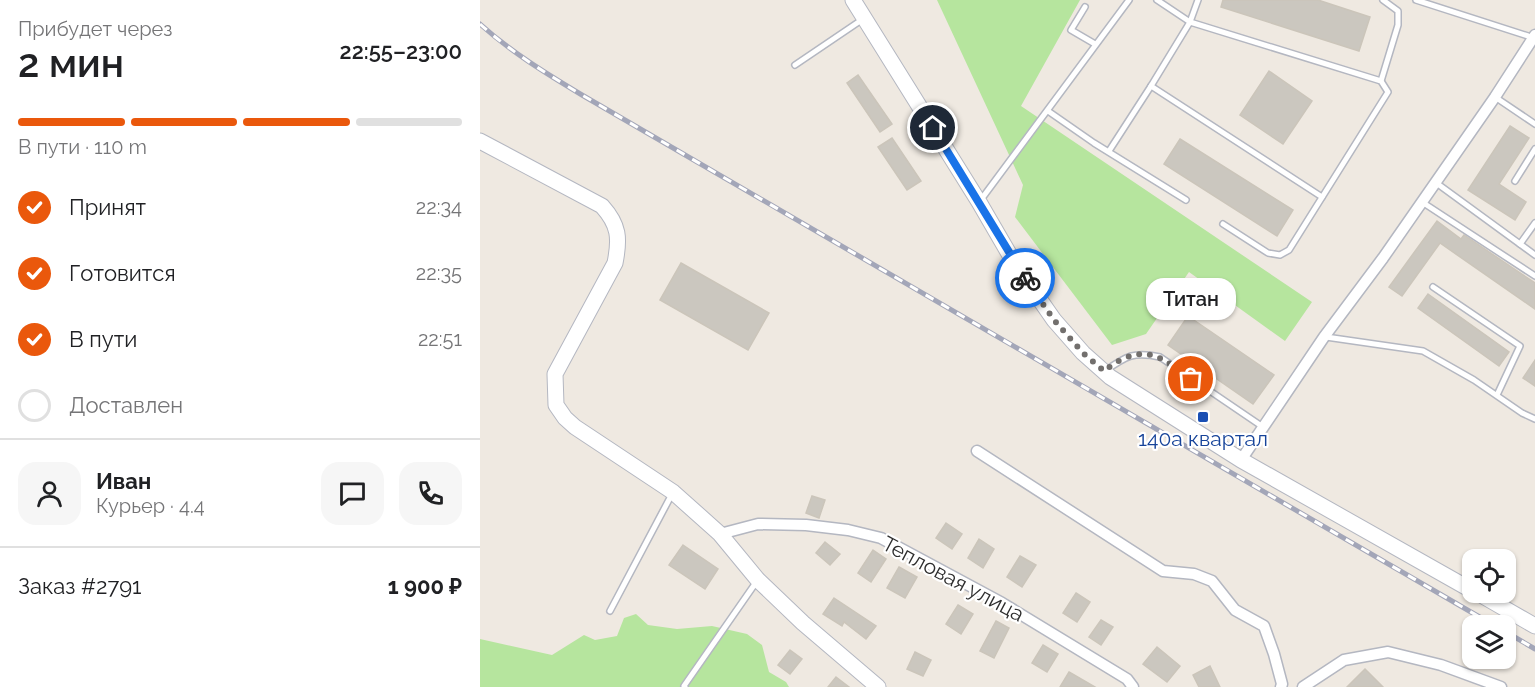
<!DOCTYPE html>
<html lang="ru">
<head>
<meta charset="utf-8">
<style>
  :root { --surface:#fff; --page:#f6f6f6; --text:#202124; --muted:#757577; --line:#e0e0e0; --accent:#ea580c }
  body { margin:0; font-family:Raleway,sans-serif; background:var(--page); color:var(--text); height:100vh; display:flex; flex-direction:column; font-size:22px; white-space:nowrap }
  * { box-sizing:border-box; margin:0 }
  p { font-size:20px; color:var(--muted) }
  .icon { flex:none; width:33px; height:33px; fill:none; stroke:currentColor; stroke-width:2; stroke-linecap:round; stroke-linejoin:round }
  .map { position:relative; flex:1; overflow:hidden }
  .drawer { display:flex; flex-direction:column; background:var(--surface); width:480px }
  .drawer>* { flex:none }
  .tools { position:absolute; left:982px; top:549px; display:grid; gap:12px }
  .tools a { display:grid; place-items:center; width:54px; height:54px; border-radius:12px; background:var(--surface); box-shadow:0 2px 4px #0004; font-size:30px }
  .pin { position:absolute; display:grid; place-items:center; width:51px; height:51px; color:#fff; margin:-26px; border:3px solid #fff; border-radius:50%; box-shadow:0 2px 6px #0007 }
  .courier { position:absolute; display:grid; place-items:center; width:60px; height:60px; margin:-30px; border:4px solid #1a73e8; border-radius:50%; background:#fff; color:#222; box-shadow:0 2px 8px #0007 }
  .bubble { position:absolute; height:42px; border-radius:18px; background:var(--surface); box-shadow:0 2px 4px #0004; font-size:20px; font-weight:600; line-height:42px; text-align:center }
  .head em { font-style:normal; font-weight:600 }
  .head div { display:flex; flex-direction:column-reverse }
  .head { display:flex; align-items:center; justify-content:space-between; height:102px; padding:0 18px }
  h1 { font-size:39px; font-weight:600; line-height:45px }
  .bar { display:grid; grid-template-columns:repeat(4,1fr); gap:9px 6px; align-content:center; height:72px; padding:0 18px }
  .bar i { height:8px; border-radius:4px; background:var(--line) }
  .bar .selected { background:var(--accent) }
  .bar p { grid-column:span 4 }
  .line { display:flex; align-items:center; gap:15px; padding:0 18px; border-top:2px solid var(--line) }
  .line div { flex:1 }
  .round { display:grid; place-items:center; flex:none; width:63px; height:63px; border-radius:18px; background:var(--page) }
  ol { padding:0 18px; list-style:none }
  li { display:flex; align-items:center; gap:18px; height:66px }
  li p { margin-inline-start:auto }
  li .icon { padding:6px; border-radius:50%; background:var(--accent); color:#fff; stroke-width:4 }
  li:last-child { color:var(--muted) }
  li i { width:33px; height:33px; border:3px solid var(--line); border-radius:50% }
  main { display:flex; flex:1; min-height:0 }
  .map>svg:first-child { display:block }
  .green { fill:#b6e59e }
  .pitch { fill:#c9ec9a }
  .building { fill:#cbc7bf; stroke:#cbc5ba; stroke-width:1.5 }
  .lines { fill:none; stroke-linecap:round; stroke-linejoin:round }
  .lane-casing { stroke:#b4b7c1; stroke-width:8 }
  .street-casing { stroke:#b4b7c1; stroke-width:13 }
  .secondary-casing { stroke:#b4b7c1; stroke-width:17 }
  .lane { stroke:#fff; stroke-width:5 }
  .street { stroke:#fff; stroke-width:10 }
  .secondary { stroke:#fff; stroke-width:15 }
  .rail-casing { stroke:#a3a6b8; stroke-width:5 }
  .rail { stroke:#fff; stroke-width:3; stroke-dasharray:9; stroke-linecap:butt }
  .done { stroke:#726f6d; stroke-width:6; stroke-dasharray:0 10.8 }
  .route { stroke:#1a73e8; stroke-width:8 }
  .transit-dot { fill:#1a4fb4; stroke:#fff; stroke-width:2 }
  .labels { text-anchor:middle; stroke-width:4.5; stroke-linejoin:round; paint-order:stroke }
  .transit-label { font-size:21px; fill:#164399; stroke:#fff }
  .street-label { font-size:21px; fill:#2e2e2e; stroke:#fff }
</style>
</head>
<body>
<main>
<section class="drawer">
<div class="head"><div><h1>2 мин</h1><p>Прибудет через</p></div><em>22:55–23:00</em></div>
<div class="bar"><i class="selected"></i><i class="selected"></i><i class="selected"></i><i></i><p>В пути · 110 m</p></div>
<ol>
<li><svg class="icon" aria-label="check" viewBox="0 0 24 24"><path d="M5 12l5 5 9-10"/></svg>Принят<p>22:34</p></li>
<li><svg class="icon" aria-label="check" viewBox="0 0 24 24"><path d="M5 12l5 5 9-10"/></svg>Готовится<p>22:35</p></li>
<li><svg class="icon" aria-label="check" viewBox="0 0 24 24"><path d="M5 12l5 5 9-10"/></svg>В пути<p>22:51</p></li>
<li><i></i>Доставлен</li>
</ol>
<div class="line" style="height:108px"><a class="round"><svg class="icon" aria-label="person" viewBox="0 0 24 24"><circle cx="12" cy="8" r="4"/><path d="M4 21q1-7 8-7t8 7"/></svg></a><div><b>Иван</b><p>Курьер · 4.4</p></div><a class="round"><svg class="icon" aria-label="chat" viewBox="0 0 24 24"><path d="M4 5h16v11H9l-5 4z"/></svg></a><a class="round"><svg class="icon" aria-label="phone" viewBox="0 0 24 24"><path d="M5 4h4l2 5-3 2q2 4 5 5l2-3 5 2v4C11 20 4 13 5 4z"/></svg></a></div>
<div class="line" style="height:78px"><div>Заказ #2791</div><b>1 900 ₽</b></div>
</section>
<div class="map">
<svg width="1055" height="687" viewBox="0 0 1055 687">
  <rect width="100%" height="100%" fill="#efe9e1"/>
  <g class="green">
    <path d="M457,0H600L541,106L832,302L805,341L709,272L666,334L632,345L535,217L543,185Z"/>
    <path d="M156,614L168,625L197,629L232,626L267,634L282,645L289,672L306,682L309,687H0V639L72,655L104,635L115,640L137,636L144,618Z"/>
  </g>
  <path class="pitch" d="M721,287L745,303L738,315L713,298Z"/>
  <g class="building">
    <path d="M743,0H838L890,17L879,51L741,7Z"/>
    <path d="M789,71L832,101L803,144L760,115Z"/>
    <path d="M378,75L412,124L400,132L367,83Z"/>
    <path d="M1030,126L1049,138L1019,184L1046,202L1035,220L988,190Z"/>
    <path d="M412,138L441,181L427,190L398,147Z"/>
    <path d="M700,139L813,210L797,236L684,164Z"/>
    <path d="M957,221L981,239L984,235L1055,283V309L960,243L922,296L909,287Z"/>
    <path d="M201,263L289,313L268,350L180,300Z"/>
    <path d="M948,294L1029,352L1019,366L938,308Z"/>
    <path d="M708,316L794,375L773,404L688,345Z"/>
    <path d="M1055,360V386L1043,378Z"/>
    <path d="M332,496L345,500L339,518L326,513Z"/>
    <path d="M466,523L482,534L472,549L456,538Z"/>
    <path d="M499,539L514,549L503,568L488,558Z"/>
    <path d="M345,542L360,554L350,565L336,553Z"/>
    <path d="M203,545L238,569L225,589L189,565Z"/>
    <path d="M393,550L406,559L391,582L378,573Z"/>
    <path d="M540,556L556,565L542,587L527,577Z"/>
    <path d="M419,567L437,577L425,598L407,588Z"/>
    <path d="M596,593L610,602L597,622L583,613Z"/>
    <path d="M354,598L396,626L386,639L364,622L362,626L343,614Z"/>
    <path d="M478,605L493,614L481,634L466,624Z"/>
    <path d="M621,620L633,627L621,645L609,637Z"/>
    <path d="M516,621L529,628L514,658L500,651Z"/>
    <path d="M563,645L578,654L567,672L552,663Z"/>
    <path d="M677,647L700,666L687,682L663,664Z"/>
    <path d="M310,650L322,659L310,674L298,665Z"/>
    <path d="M435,652L451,660L443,676L427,669Z"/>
    <path d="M730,666L740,687H719L713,675Z"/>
    <path d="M885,669L903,687H867Z"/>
    <path d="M589,672L615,687H580Z"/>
    <path d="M356,677L369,687H348Z"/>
  </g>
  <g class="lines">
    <g class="lane-casing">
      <g id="lane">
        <path d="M677,0L710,22L901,81L908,92L809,250L800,255L788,253L743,224"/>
        <path d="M936,0L1048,36"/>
        <path d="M605,7L591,30L615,44"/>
        <path d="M315,65L383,19"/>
        <path d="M901,81L918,25V11L903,0"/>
        <path d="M671,86L842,197"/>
        <path d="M1015,97L1055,124"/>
        <path d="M568,111L614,143L706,200"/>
        <path d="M629,151L671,86L710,22L718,0"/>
        <path d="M1035,181L1055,149"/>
        <path d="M955,182L1055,255"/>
        <path d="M500,201L649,0"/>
        <path d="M942,202L1055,276"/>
        <path d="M1040,244L1055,223"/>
        <path d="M953,287L1040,346L1017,395"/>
        <path d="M846,337L943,351L994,380L1042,413L1055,419"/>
        <path d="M625,371C646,356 654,351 680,357L783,427"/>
        <path d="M130,611L192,494"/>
        <path d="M205,687L204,686L277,581"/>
      </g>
    </g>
    <g class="street-casing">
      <g id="street">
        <path d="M497,451L683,571L714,574L732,581L755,610L784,626L794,654L802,684L801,687"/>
        <path d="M761,460L844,337L903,258L1015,97L1055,35"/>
        <path d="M240,534L278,524L326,525L368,530L401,538L522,603L647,679L653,687"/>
        <path d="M823,687L864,660L908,652L961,665L1021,687"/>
      </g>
    </g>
    <g class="secondary-casing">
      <g id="secondary">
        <path d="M373,0L499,202L535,264L574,320L603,353L630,377L761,460L993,591"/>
        <path d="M0,141L122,206C139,225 140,238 135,263L75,374L76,405L85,418L95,427L193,492L240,534L278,580L323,623L398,687"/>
        <path d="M996,592L1055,626"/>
      </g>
    </g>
    <use href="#lane" class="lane"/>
    <use href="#street" class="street"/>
    <use href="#secondary" class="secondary"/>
    <g class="rail-casing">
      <g id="rail">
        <path d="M0,24C31,52 67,74 102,95L1015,626"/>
        <path d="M1026,632L1055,649"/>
      </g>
    </g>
    <use href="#rail" class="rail"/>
  </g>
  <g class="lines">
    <path class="done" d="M545,278L574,320L603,353L624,371C630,367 637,361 645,358C672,346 690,364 711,379"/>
    <path class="route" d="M453,128L545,278"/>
  </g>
  <rect class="transit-dot" x="717" y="411" width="12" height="12" rx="3"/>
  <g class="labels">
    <g class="transit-label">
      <text x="723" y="446">140а квартал</text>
    </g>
    <g class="street-label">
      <text transform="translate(473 579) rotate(28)" y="7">Тепловая улица</text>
    </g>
  </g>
</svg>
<div class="tools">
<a><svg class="icon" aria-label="locate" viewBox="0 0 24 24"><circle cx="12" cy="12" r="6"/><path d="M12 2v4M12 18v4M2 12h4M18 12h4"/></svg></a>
<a><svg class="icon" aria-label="layers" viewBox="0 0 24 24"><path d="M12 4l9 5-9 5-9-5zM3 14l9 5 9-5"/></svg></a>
</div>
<div class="pin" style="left:711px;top:379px;background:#ea580c"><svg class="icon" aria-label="bag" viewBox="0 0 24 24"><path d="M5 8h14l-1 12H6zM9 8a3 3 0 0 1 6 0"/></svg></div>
<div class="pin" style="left:453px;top:128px;background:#1f2937"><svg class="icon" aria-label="home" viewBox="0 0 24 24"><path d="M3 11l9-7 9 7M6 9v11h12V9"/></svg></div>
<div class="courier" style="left:545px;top:278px"><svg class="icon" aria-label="bike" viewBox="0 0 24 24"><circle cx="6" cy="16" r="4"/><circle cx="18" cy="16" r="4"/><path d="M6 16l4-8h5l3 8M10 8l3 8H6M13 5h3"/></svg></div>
<div class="bubble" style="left:666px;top:278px;width:90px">Титан</div>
</div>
</main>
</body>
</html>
